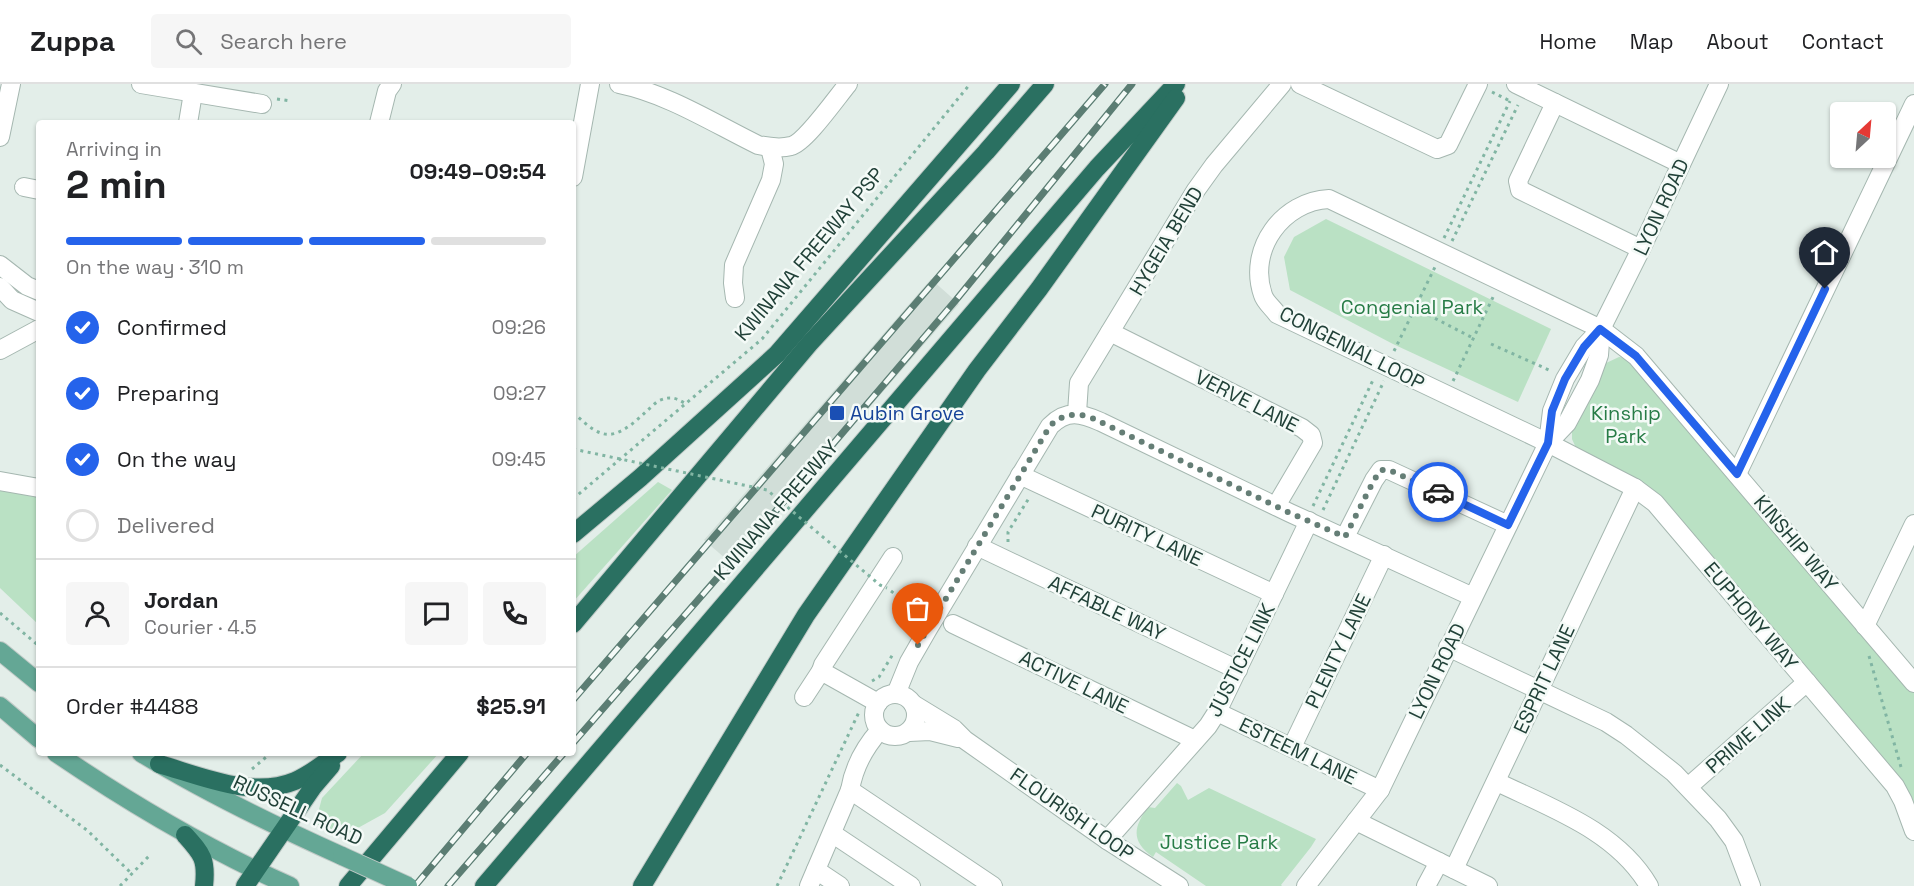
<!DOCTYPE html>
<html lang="en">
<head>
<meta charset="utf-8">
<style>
  :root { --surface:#fff; --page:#f6f6f6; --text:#202124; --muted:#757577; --line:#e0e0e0; --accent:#2563eb }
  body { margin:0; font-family:"Space Grotesk",sans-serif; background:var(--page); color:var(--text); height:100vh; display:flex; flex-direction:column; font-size:22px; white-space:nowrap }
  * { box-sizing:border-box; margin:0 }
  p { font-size:20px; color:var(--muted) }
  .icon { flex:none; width:33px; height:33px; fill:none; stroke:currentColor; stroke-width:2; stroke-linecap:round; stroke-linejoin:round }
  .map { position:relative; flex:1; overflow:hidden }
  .panel { position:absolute; left:36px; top:36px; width:540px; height:636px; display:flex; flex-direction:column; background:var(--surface); border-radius:6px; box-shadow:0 2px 4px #0004 }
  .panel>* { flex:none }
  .needle { width:39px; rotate:26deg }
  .buttons { position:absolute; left:1830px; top:18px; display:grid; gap:12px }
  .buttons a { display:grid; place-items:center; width:66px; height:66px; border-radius:6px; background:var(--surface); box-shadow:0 2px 4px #0004; font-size:30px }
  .pin { position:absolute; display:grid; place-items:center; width:51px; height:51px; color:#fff; margin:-62px -26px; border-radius:50% 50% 50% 0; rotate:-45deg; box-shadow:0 0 6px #0007 }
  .pin .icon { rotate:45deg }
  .courier { position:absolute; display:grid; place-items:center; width:60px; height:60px; margin:-30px; border:4px solid #2563eb; border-radius:50%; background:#fff; color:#222; box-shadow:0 2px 8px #0007 }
  .summary em { font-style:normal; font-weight:700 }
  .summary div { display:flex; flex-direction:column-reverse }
  .summary { display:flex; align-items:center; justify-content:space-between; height:102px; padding:0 30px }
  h1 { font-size:39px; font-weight:700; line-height:45px }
  .bar { display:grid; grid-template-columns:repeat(4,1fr); gap:9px 6px; align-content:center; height:72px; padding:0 30px }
  .bar i { height:8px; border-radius:4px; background:var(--line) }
  .bar .on { background:var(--accent) }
  .bar p { grid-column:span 4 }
  .line { display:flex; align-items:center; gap:15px; padding:0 30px; border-top:2px solid var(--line) }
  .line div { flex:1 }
  .round { display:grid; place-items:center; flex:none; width:63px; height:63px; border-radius:6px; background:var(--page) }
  ol { padding:0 30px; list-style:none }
  li { display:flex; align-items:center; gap:18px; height:66px }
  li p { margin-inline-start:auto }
  li .icon { padding:6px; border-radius:50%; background:var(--accent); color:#fff; stroke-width:4 }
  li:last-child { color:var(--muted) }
  li i { width:33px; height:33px; border:3px solid var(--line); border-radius:50% }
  header { display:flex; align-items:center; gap:36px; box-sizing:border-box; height:84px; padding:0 30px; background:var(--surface); border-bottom:2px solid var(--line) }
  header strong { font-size:28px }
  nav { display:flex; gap:33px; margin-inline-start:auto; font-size:21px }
  .search { width:420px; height:54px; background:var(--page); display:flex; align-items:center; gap:15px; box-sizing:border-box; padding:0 21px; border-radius:6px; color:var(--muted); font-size:22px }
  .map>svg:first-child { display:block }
  .built { fill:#d1ded8 }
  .green { fill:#bae1c4 }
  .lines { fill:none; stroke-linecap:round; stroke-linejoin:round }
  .minor-casing { stroke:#a5b7b0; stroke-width:20 }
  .major-casing { stroke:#c1cac7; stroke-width:20 }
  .highway-casing { stroke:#c1cac7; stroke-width:20 }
  .path { stroke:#81b5a3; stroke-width:3; stroke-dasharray:3 4.5; stroke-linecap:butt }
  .minor { stroke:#fff; stroke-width:18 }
  .major { stroke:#64a795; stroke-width:18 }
  .highway { stroke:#2a7061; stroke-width:18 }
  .rail-casing { stroke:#5b7d73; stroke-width:7 }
  .rail { stroke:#f4faf7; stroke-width:4.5; stroke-dasharray:14; stroke-linecap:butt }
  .major-bridge-casing { stroke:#c1cac7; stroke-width:20; stroke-linecap:butt }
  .path-bridge { stroke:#81b5a3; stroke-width:3; stroke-dasharray:3 4.5; stroke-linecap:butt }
  .major-bridge { stroke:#64a795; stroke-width:18 }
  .done { stroke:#657e76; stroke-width:6; stroke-dasharray:0 10.8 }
  .route { stroke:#2563eb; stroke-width:8 }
  .transit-dot { fill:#1a4fb4; stroke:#f4faf7; stroke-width:2 }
  .labels { text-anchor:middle; stroke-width:5; stroke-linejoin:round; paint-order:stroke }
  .street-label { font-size:20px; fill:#214138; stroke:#f4faf7 }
  .park-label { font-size:20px; fill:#277c46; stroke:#f4faf7 }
  .transit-label { font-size:20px; fill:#164399; stroke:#f4faf7; text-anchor:start }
</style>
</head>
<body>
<header>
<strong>Zuppa</strong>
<div class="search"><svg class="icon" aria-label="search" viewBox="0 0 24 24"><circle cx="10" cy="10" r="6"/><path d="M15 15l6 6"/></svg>Search here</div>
<nav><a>Home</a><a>Map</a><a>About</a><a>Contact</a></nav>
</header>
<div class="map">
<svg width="1914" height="802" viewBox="0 0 1914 802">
  <rect width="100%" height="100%" fill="#e3eee9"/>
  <path class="built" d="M931,195L959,220L733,481L704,456Z"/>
  <g class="green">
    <path d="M1326,135L1551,245L1518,318L1393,260L1290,206L1284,173L1294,153Z"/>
    <path d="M1619,273L1628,274L1914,607V725L1902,698L1668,420L1576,364L1572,355V343L1604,280Z"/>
    <path d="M658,398L672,406L573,518V473Z"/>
    <path d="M0,403L39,411V541L0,504Z"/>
    <path d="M364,669H439L385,729L347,750L315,740L322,714Z"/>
    <path d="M1177,699L1181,702L1188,716L1209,704L1316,755L1311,763L1281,801L1282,802H1206L1156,768L1153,773C1131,757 1133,744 1148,723L1155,724Z"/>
  </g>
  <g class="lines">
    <g class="minor-casing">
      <g id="minor">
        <path d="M141,0L262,20"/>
        <path d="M619,0C668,10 713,39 758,61C768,63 780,65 791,62C805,59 837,13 848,0"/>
        <path d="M1300,0L1437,65L1448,61L1478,0"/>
        <path d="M1516,0L1681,80"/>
        <path d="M1555,19L1518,97L1520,106L1641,165"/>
        <path d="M188,39L193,9"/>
        <path d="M379,39L387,7L392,0"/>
        <path d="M0,53L11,0"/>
        <path d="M573,93L590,0"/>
        <path d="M24,103L39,106"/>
        <path d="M0,181L27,202L39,207"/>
        <path d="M0,203L12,216L39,228"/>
        <path d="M735,214L733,199L734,181L771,96L774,80L770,64"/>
        <path d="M1110,248L1302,344L1311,351L1313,359L1276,422"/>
        <path d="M0,266L39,245"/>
        <path d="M1077,329L1079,299L1196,106L1214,81L1282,0"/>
        <path d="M1548,359L1567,339L1590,296L1599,271L1601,245"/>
        <path d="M1737,390L1914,20"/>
        <path d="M1020,391L1274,510"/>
        <path d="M0,397L39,404"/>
        <path d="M1345,453L1374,396L1381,386H1389L1508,441"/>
        <path d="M977,462L1238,586"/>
        <path d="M953,540L1195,656"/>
        <path d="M1865,542L1914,440"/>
        <path d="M1448,563L1606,638L1626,651L1674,689L1718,735L1734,757L1751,802"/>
        <path d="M821,587L823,581L893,473"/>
        <path d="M1914,599L1636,272L1601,245L1329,115C1283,117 1247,165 1263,211C1265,218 1273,224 1277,230L1548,359L1635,404L1655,419L1895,702L1903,717L1914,747"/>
        <path d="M896,610L909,578L928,545L1050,342C1067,325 1081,329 1101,338L1290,429L1473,513"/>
        <circle cx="895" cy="631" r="21"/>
        <path d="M804,613L821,587L878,619"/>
        <path d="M913,620L954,645L965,656L1107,756L1179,802"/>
        <path d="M1217,628L1380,706"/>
        <path d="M880,646C864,664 854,682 850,706L993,802"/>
        <path d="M909,648L930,647L958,654"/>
        <path d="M1292,663L1384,471"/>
        <path d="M1497,698C1551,724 1617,747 1649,802"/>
        <path d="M1688,703L1807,598"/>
        <path d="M1356,737L1488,802"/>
        <path d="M833,750L911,802"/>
        <path d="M1107,756L1208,642L1217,628L1309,437"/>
        <path d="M1454,785L1635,404"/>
        <path d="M816,786L840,802"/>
        <path d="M809,802L850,706"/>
        <path d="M1306,802L1380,706L1548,359L1552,327L1565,295L1584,263L1601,245L1641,165L1719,0"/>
        <path d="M1426,802L1439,778"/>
      </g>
    </g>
    <g class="major-casing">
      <g id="major">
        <path d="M0,567L39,599"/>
        <path d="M0,622L39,655"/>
        <path d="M56,669C131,720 207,765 290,802"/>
        <path d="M141,669C205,708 273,741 342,772"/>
      </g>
    </g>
    <g class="highway-casing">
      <g id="highway">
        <path d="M573,450L640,394L777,270L1011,0"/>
        <path d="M573,540L809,260L986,68L1045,0"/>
        <path d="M159,680C201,692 252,715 295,697C311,690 325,679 338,669"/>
        <path d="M185,751C202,770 207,775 204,802"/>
        <path d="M245,802L313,703L331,682"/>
        <path d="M348,802L460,669"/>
        <path d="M484,802L1097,84L1176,0"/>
        <path d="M642,802L806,531L977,286L1039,205L1176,14"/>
      </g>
    </g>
    <g class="path">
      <path d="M1492,8L1510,17"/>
      <path d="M277,15L291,17"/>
      <path d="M1444,154L1510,17"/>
      <path d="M1452,157L1518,21"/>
      <path d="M1415,224L1473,254"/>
      <path d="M1491,260L1549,286"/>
      <path d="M1394,267L1435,183"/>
      <path d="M1453,297L1494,211"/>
      <path d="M573,329C581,335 591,346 601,349C621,357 644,328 658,317C670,312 675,313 686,320"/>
      <path d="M573,415L762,255L970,0"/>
      <path d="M1313,422L1374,294"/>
      <path d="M1323,426L1384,297"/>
      <path d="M1008,458V448L1029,414"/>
      <path d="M891,507L911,523"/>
      <path d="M0,529L39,562"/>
      <path d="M1869,572L1901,683"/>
      <path d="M872,597L879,593L893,570"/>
      <path d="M0,681L88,747L131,789"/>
      <path d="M252,685L271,669"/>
      <path d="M120,802L150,771"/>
      <path d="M777,802L860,626"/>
    </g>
    <use href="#minor" class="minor"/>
    <use href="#major" class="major"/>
    <use href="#highway" class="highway"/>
    <g class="rail-casing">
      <g id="rail">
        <path d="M573,616L1105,0"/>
        <path d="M573,659L774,429L956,216L1132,0"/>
        <path d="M415,802L527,669"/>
        <path d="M448,802L564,669"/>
      </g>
    </g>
    <use href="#rail" class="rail"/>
    <g class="major-bridge-casing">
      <path id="major-bridge" d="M342,772L408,802"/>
    </g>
    <path class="path-bridge" d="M573,365L767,406L880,501L887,504"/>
    <use href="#major-bridge" class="major-bridge"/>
  </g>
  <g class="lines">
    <path class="done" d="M918,561L1050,342C1061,331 1072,329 1088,332L1290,429L1345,453L1374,396L1381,386H1389L1438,408"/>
    <path class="route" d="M1438,408L1508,441L1548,359L1552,327L1565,295L1584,263L1600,245L1636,272L1737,390L1825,205"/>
  </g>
  <rect class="transit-dot" x="829" y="321" width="16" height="16" rx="3"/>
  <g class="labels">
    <g class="street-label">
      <text transform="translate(1661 123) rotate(-65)" y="7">LYON ROAD</text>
      <text transform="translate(1166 157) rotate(-59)" y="7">HYGEIA BEND</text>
      <text transform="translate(809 170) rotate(-50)" y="7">KWINANA FREEWAY PSP</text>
      <text transform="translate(1352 264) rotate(27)" y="7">CONGENIAL LOOP</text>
      <text transform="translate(1247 317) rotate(27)" y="7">VERVE LANE</text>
      <text transform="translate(776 426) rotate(-49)" y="7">KWINANA FREEWAY</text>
      <text transform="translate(1147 451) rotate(25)" y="7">PURITY LANE</text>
      <text transform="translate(1796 459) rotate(50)" y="7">KINSHIP WAY</text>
      <text transform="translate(1107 524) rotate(25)" y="7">AFFABLE WAY</text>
      <text transform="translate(1751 532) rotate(50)" y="7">EUPHONY WAY</text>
      <text transform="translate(1338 567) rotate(-64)" y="7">PLENTY LANE</text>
      <text transform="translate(1241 576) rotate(-63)" y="7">JUSTICE LINK</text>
      <text transform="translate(1437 587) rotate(-64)" y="7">LYON ROAD</text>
      <text transform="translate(1544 595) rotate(-65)" y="7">ESPRIT LANE</text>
      <text transform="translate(1074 598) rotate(26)" y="7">ACTIVE LANE</text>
      <text transform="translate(1748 651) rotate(-41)" y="7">PRIME LINK</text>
      <text transform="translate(1298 667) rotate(26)" y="7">ESTEEM LANE</text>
      <text transform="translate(298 726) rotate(25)" y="7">RUSSELL ROAD</text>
      <text transform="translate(1072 730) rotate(35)" y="7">FLOURISH LOOP</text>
    </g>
    <g class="park-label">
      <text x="1412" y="230">Congenial Park</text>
      <text x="1626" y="336">Kinship<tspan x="1626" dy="23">Park</tspan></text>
      <text x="1219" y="765">Justice Park</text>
    </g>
    <g class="transit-label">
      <text x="850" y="336">Aubin Grove</text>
    </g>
  </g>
</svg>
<div class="buttons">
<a><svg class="needle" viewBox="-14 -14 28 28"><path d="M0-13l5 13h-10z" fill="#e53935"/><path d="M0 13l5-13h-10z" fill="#757577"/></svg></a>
</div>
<div class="pin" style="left:918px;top:561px;background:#ea580c"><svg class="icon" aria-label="bag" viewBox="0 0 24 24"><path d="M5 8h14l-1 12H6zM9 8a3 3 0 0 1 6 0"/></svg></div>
<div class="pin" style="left:1825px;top:205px;background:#1f2937"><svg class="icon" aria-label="home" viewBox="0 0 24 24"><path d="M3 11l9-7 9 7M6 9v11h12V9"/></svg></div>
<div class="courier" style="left:1438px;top:408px"><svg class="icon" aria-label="car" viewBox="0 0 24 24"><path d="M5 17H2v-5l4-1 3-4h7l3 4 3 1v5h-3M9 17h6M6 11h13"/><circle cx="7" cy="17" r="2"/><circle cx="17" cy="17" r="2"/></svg></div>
<section class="panel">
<div class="summary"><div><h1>2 min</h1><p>Arriving in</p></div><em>09:49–09:54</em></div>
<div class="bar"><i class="on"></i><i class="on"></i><i class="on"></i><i></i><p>On the way · 310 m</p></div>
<ol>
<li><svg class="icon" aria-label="check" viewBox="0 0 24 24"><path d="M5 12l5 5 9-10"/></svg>Confirmed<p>09:26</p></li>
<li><svg class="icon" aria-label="check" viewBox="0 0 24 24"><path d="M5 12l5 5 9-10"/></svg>Preparing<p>09:27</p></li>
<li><svg class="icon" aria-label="check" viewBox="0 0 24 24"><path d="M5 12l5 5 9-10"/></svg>On the way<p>09:45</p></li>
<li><i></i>Delivered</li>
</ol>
<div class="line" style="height:108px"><a class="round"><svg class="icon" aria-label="person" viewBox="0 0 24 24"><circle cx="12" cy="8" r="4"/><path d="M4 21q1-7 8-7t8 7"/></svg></a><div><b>Jordan</b><p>Courier · 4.5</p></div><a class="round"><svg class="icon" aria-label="chat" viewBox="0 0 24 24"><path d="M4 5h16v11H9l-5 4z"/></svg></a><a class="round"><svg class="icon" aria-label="phone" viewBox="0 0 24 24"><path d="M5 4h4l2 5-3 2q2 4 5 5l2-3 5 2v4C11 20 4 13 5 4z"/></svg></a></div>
<div class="line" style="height:78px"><div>Order #4488</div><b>$25.91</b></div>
</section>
</div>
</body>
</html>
